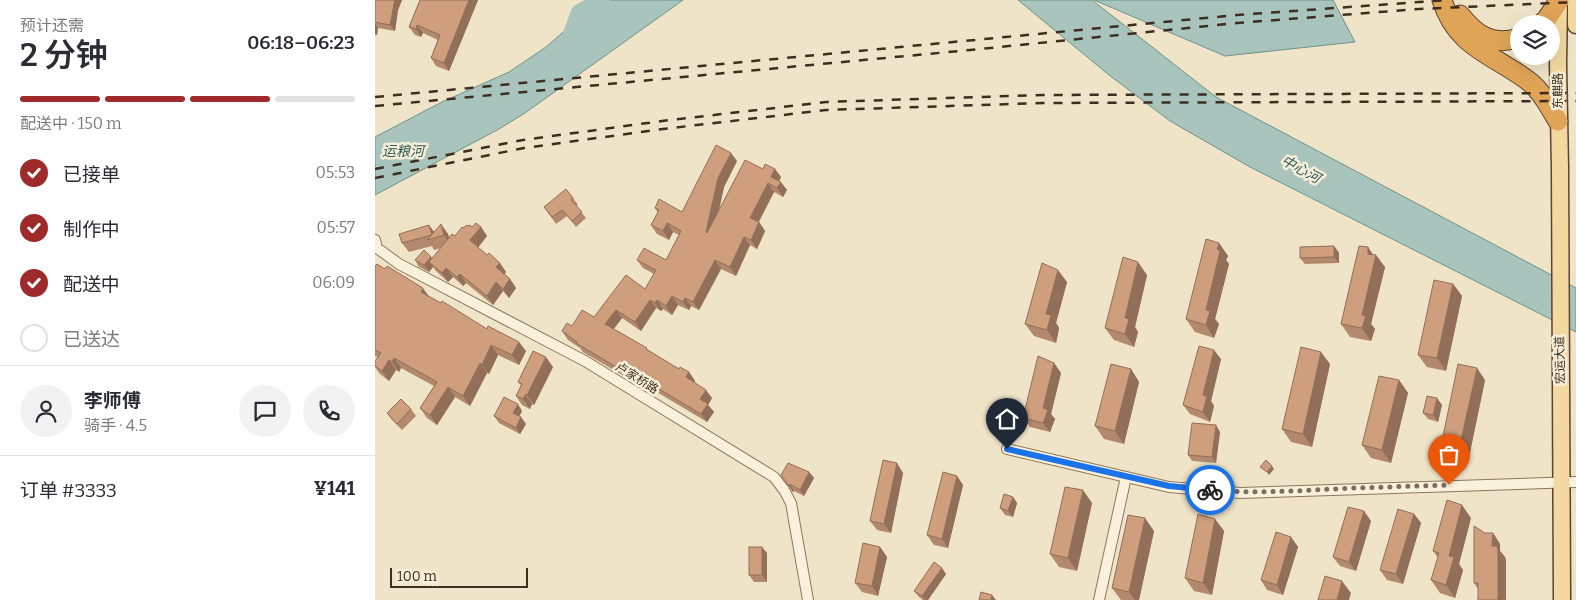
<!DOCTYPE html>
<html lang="zh">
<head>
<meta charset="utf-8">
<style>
  :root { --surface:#fff; --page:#f2f2f3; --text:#2b2b33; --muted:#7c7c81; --line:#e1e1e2; --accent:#9e2a2b }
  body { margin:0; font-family:Bitter,"Noto Sans SC",serif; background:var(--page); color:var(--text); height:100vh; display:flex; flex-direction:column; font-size:19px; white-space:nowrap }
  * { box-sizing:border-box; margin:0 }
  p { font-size:16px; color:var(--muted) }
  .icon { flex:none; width:28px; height:28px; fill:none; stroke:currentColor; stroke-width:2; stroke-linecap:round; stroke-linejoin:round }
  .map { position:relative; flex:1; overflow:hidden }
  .panel { display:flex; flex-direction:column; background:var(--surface); width:375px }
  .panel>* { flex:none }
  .controls { position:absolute; left:1135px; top:15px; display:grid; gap:10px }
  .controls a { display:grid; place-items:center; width:50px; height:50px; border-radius:50%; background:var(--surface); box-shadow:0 5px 20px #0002; font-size:25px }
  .scale { position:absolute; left:15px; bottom:12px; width:138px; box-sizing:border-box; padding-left:5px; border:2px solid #3d2e20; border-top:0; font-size:14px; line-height:18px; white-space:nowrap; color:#3d2e20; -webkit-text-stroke:4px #f7eed8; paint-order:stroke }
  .pin { position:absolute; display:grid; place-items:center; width:42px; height:42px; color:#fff; margin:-51px -21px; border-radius:50% 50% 50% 0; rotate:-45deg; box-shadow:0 0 5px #0007 }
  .pin .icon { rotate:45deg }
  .courier { position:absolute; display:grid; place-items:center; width:50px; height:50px; margin:-25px; border:4px solid #1a73e8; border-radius:50%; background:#fff; color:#222; box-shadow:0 1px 6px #0007 }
  .headline em { font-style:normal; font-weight:600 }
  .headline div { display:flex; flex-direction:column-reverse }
  .headline { display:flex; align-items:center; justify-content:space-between; height:85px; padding:0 20px }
  h1 { font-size:32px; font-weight:600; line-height:38px }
  .bar { display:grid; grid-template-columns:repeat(4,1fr); gap:8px 5px; align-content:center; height:60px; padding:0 20px }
  .bar i { height:6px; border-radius:4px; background:var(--line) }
  .bar .current { background:var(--accent) }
  .bar p { grid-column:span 4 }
  .line { display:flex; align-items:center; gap:12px; padding:0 20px; border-top:1px solid var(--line) }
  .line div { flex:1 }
  .round { display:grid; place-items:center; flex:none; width:52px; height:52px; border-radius:26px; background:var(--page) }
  ol { padding:0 20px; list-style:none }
  li { display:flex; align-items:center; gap:15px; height:55px }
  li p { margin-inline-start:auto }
  li .icon { padding:5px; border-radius:50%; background:var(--accent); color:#fff; stroke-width:4 }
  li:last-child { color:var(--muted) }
  li i { width:28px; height:28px; border:2px solid var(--line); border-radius:50% }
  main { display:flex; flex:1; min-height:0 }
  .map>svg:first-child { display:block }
  .water { fill:#a9c4bc; stroke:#6f938a }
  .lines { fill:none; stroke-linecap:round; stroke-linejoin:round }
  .river { stroke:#a9c4bc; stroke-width:16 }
  .minor-casing { stroke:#8d765c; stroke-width:12 }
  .primary-casing { stroke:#5b4430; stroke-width:19 }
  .motorway-casing { stroke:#5b4430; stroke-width:21 }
  .minor { stroke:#faf1dc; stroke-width:10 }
  .primary { stroke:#f3d9a0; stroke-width:16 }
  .motorway { stroke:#e0a458; stroke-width:19 }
  .rail { stroke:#3d2e20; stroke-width:2.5; stroke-dasharray:9 9; stroke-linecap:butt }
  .wall { fill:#b2896c }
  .shaded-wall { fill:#916f58 }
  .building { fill:#cf9f7d; stroke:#916f58 }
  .done { stroke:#7c6e5b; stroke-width:5; stroke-dasharray:0 9 }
  .route { stroke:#1a73e8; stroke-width:6 }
  .labels { text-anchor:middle; stroke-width:5; stroke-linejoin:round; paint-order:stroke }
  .street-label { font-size:12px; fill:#3d2e20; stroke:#f7eed8 }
  .water-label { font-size:14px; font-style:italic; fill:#2f5d5a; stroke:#f7eed8 }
</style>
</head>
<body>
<main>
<section class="panel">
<div class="headline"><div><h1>2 分钟</h1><p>预计还需</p></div><em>06:18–06:23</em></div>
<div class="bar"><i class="current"></i><i class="current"></i><i class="current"></i><i></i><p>配送中 · 150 m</p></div>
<ol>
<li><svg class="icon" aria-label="check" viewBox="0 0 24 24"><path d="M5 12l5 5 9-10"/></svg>已接单<p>05:53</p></li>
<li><svg class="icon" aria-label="check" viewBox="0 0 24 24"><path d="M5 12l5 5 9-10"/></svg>制作中<p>05:57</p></li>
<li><svg class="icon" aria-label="check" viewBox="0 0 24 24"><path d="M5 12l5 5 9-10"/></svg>配送中<p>06:09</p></li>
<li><i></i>已送达</li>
</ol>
<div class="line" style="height:90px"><a class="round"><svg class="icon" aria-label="person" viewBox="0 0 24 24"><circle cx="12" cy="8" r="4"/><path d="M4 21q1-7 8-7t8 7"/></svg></a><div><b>李师傅</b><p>骑手 · 4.5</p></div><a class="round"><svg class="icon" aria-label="chat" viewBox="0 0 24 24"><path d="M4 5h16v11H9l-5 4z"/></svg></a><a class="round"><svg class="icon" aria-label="phone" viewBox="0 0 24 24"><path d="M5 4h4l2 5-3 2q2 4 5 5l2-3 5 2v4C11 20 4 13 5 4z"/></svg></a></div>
<div class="line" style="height:65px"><div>订单 #3333</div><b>¥141</b></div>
</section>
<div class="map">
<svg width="1201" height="600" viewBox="0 0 1201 600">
  <rect width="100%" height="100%" fill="#f0e4c8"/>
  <g class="water">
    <path d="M225,0H308L150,113L124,129L0,195V137L67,102L134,72L171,47Z"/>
    <path d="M643,0H717L841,97L1201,288V332L875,167L795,121L734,75Z"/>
    <path d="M719,0H958L980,42L850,56Z"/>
  </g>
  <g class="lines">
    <path class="river" d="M193,42L204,12L227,0"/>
    <g class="minor-casing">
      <g id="minor">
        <path d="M0,240L2,248L24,264L210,361L399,477L409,490L416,503L433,600"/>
        <path d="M632,449L794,487L865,493L1201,482"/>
        <path d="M724,600L751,477"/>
      </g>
    </g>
    <g class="primary-casing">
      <g id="primary">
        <path d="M1184,0L1183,63L1185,168L1187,600"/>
        <path d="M1201,0V25"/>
      </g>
    </g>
    <g class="motorway-casing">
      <g id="motorway">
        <path d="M1067,0C1082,49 1121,55 1156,83C1168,93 1175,108 1183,121"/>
        <path d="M1085,15C1102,36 1117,46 1144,38"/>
        <path d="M1166,24L1171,20L1184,1"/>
      </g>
    </g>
    <use href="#minor" class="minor"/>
    <use href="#primary" class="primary"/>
    <use href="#motorway" class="motorway"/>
    <g class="rail">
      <path d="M0,97L862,15L1073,0"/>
      <path d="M0,106L595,50L862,23L1044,9L1201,2"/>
      <path d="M0,169L148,140L287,121L451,102L667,95L1201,93"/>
      <path d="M0,178L149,148L288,129L451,110L667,103L1201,101"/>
    </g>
  </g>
  <g class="wall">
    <path d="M0,0H27L23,10L20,31L3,28L2,35H0Z"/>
    <path d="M45,0H103L74,71L61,66L56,58L63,40L48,33L46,37L40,35L34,27Z"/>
    <path d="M362,161L349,187L344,210L388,169H400L406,177L404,181L412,190L408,197L399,192L384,222L390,231L382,249L375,245L361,276L346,269L324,310L316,306L314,310L303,305L297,315L288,309L286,311L281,308L266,331L247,318L239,329L304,369L314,372L320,381L319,382L337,398L333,405L339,412L332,422L250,373L249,376L208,352L205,348L193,340L187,331L197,326L219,317L270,289L279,274L268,268L262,260H291L304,235L298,232L294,240L282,234L276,225L283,213L280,208L307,212Z"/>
    <path d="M198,198L203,205L201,206L211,218L201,227L192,216L181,224L169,207Z"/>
    <path d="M54,225L59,232L73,234L74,238L80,236L88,228L93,226L106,227L112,236L103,247L131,272L129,274L135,279L141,288L134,298L128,291L118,305L91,283L88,286L78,277L73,282L61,271L58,267L54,272L44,267L40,260L56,257L57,258L66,248L59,250L57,246L34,252L27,243Z"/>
    <path d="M844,243L853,256L851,260L854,264L840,319L844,324L839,338L820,332L811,319Z"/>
    <path d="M959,246L964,253V263L930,264L925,258Z"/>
    <path d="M993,247L997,254L1010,267L996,324L1000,329L996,341L975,337L966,324Z"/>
    <path d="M0,266L151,351L144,365L123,355L114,374L112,373L95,406L80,397L62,425L52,418L45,408L59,386L26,368L24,372L21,370L14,381L5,374L0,367V361L3,357L0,356Z"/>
    <path d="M772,275L760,327L763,332L759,347L739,340L730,328Z"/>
    <path d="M692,282L681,323L684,328L681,343L659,336L650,324Z"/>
    <path d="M1078,284L1087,296L1071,371L1052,367L1043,355Z"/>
    <path d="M846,359L836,401L839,406L835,422L815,414L808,405Z"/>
    <path d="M679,363L686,373L676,414L680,419L675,432L655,427L648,418Z"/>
    <path d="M955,364L937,447L916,442L907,429Z"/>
    <path d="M178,367L159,405L157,404L155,409L147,405L141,396L146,385L143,382Z"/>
    <path d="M756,369L764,382L749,444L729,439L720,426Z"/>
    <path d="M1024,380L1033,393L1016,463L996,458L987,445Z"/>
    <path d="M1110,380L1094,457L1075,454L1067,441Z"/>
    <path d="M1067,405L1063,422L1053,419L1048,413Z"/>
    <path d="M36,409L41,416L27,430L17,420L12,413Z"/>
    <path d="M147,411L144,416L151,424L145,434L124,423L119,416Z"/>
    <path d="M845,432L841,463L817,461L813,455Z"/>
    <path d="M434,472L439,478L429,496L419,491L418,492L406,475Z"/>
    <path d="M528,473L516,533L502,530L495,521Z"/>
    <path d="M582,476L588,485L573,548L559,545L552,535Z"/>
    <path d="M638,497L642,503L638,517L630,515L625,508Z"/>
    <path d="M717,503L702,571L684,567L675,554Z"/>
    <path d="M1039,514L1046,523L1028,584L1012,580L1005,570Z"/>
    <path d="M1096,518L1084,564L1088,570L1080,598L1065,593L1056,580L1063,558L1058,551Z"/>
    <path d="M840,519L849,531L837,595L819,591L810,578Z"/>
    <path d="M996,521L981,571L965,566L958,557Z"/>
    <path d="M779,531L764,600H746L737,588Z"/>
    <path d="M1110,533H1118L1125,544V551L1130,557L1131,561V600H1103V589L1099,583Z"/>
    <path d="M916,537L923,547L908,595L892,590L886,580Z"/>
    <path d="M505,547L512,557L503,596L487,592L480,583Z"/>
    <path d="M392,553V582H379L374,575Z"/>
    <path d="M571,574L553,600H548L544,597L539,591Z"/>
  </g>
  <g class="shaded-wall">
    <path d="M20,0H27L23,10L20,31L15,25L19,4Z"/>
    <path d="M94,0H103L74,71L69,63Z"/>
    <path d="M0,24L3,28L2,35L0,33Z"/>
    <path d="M42,25L48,33L46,37L41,29Z"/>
    <path d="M356,153L362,161L349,187L337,241L331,232L343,178Z"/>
    <path d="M400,169L406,177L402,185L396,177Z"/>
    <path d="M406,182L412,190L408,197L402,188Z"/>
    <path d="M393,183L399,192L381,226L375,218Z"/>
    <path d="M384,222L390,231L382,249L376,240Z"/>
    <path d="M292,223L298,232L294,240L288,231Z"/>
    <path d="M66,224L73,234L76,245L69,235Z"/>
    <path d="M54,225L61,235H57Z"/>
    <path d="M106,227L112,236L102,249L95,240Z"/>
    <path d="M369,237L375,245L361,276L355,267Z"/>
    <path d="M844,243L853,256L851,260L854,264L840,319L844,324L839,338L831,325V310L842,249Z"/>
    <path d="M959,246L964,253V263L959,257Z"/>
    <path d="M993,247L1000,258L1001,255L1010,267L996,324L1000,329L996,341L987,328V315L993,254Z"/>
    <path d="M56,257L61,263L54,262L58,267L54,272L49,265Z"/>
    <path d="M340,260L346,269L324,310L318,302Z"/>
    <path d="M763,262L772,275L760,327L763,332L759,347L750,334V318Z"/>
    <path d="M125,263L131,272L128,276L121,267Z"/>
    <path d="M71,268L78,277L73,282L67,273Z"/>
    <path d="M683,270L692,282L681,323L684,328L681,343L672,330L671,314Z"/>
    <path d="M85,274L91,283L88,286L82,277Z"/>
    <path d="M135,279L141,288L134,298L128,289Z"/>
    <path d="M121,282L128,291L118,305L112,296Z"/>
    <path d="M1078,284L1087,296L1071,371L1062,358Z"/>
    <path d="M48,288L55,298L46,292Z"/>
    <path d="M297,296L303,305L297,315L291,306Z"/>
    <path d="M310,298L316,306L314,310L308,302Z"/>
    <path d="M275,300L281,308L266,331L260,322Z"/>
    <path d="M282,300L288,309L286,311L280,303Z"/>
    <path d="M241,310L247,318L236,332L230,324Z"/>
    <path d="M144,342L151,351L144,365L137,355Z"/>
    <path d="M116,345L123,355L114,374L107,365Z"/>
    <path d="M839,350L846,359L836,401L839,406L835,422L828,412V395Z"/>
    <path d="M946,352L955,364L937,447L928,434Z"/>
    <path d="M171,357L178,367L159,405L152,395Z"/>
    <path d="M19,358L26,368L24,372L17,362Z"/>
    <path d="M14,360L21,370L14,381L7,371Z"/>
    <path d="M105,363L112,373L95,406L88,396Z"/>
    <path d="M679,363L686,373L676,414L680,419L675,432L668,423V408Z"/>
    <path d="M244,365L250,373L249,376L243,368Z"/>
    <path d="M1102,368L1110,380L1094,457L1085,445Z"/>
    <path d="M756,369L764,382L749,444L740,431Z"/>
    <path d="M314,372L320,381L317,386L311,377Z"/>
    <path d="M1024,380L1033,393L1016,463L1007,450Z"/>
    <path d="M73,387L80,397L62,425L55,415Z"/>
    <path d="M331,390L337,398L333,405L339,412L332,422L326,414L325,399Z"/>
    <path d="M150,395L157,404L155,409L148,399Z"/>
    <path d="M1062,398L1067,405L1063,422L1058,415Z"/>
    <path d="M143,404L147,411L143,419L138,413Z"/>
    <path d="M146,417L151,424L145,434L141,428Z"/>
    <path d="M841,425L845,432L841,463L837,457Z"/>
    <path d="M522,463L528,473L516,533L509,524Z"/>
    <path d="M897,466L899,469L894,475L892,472Z"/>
    <path d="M434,472L439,478L429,496L425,490Z"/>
    <path d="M582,476L588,485L573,548L567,539Z"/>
    <path d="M415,484L419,491L418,492L414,486Z"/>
    <path d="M708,490L717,503L702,571L693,558Z"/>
    <path d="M638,497L642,503L638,517L633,511Z"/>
    <path d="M1087,505L1096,518L1084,564L1088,570L1080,598L1071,585L1074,556Z"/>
    <path d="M989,511L996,521L981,571L974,562Z"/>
    <path d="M1039,514L1046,523L1028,584L1021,574Z"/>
    <path d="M770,518L779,531L764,600H760L754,592Z"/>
    <path d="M840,519L849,531L837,595L828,583Z"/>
    <path d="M1118,533L1125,544V551L1130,557L1131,561V600H1123L1117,546Z"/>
    <path d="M916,537L923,547L908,595L902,585Z"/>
    <path d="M387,547L392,553V582L387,575Z"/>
    <path d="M505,547L512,557L503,596L497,586Z"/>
    <path d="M567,568L571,574L553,600H550L547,596Z"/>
    <path d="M967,581L976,593L974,600H962Z"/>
    <path d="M617,595L621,600H616Z"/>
  </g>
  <g class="building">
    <path d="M0,0H20L19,4L15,25L0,22Z"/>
    <path d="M45,0H94L69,63L56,58L65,35L42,25L41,29L34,27Z"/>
    <path d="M341,145L356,153L343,178L331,232L332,233L370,160L388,169L390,164L400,169L396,177L406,182L402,188L393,183L375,218L384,222L376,240L369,237L355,267L340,260L318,302L310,298L308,302L297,296L291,306L282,300L280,303L275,300L260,322L241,310L230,324L272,348L271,349L304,369L305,367L314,372L311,377L331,390L325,399L333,404L326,414L244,365L243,368L201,343L202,342L187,331L192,323L197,326L207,310L219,317L251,275L270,289L281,270L262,260L269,248L291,260L306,231L292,223L288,231L276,225L284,210L280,208L284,199L307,212Z"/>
    <path d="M191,189L198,198L196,200L207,212L197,221L187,210L177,217L169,207Z"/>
    <path d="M101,223L106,227L95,240L112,255L114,253L125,263L121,267L135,279L128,289L121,282L112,296L85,274L82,277L71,268L67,273L54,262L77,234L80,236L87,227L88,228L92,225L93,226L95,225L97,227Z"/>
    <path d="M66,224L69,235L52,240Z"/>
    <path d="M54,225L57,235L27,243L24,234Z"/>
    <path d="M831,239L844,243L842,249L845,251L831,310L835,311L831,325L811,319Z"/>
    <path d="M959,246V257L925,258V247Z"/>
    <path d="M984,246L993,247V254L1001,255L987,315L991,316L987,328L966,324Z"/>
    <path d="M49,250L56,257L49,265L40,260Z"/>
    <path d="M748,257L763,262L750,318L754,319L750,334L730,328Z"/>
    <path d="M667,263L683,270L671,314L676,315L672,330L650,324Z"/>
    <path d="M2,264L10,269L12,266L48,288L46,292L66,303L67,301L112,329L113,326L144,342L137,355L116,345L107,365L105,363L88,396L73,387L55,415L45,408L62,382L19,358L17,362L14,360L7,371L0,366V361L6,353L0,350V266Z"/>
    <path d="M1059,280L1078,284L1062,358L1043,355Z"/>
    <path d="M824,346L839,350L828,395L832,396L828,412L808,405Z"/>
    <path d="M926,347L946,352L928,434L907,429Z"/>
    <path d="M158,351L171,357L152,395H150L148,399L141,396L147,384L143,382Z"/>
    <path d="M663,356L679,363L668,408L673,410L668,423L648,418Z"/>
    <path d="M736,364L756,369L740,431L720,426Z"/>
    <path d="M1083,364L1102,368L1085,445L1067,441Z"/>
    <path d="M1004,376L1024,380L1007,450L987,445Z"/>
    <path d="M1052,396L1062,398L1058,415L1048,413Z"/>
    <path d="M129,397L143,404L138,413L146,417L141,428L119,416Z"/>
    <path d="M26,399L36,409L22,424L12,413Z"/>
    <path d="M817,423L841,425L837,457L813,455Z"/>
    <path d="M508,460L522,463L509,524L495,521Z"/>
    <path d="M891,460L897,466L892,472L885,467Z"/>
    <path d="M413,463L434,472L425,490L415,484L414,486L406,475Z"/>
    <path d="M568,472L582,476L567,539L552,535Z"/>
    <path d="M690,487L708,490L693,558L675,554Z"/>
    <path d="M629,494L638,497L633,511L625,508Z"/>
    <path d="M1072,500L1087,505L1074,556L1079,557L1071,585L1056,580L1064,553L1058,551Z"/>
    <path d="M973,507L989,511L974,562L958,557Z"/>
    <path d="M1023,509L1039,514L1021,574L1005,570Z"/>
    <path d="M823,514L840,519L828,583L810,578Z"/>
    <path d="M753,515L770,518L754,592L737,588Z"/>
    <path d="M1099,526L1110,533H1118L1117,546H1122L1123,550V600H1103V583H1099Z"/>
    <path d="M901,532L916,537L902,585L886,580Z"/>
    <path d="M488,543L505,547L497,586L480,583Z"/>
    <rect x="374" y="547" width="13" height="28"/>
    <path d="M559,562L567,568L547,596L539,591Z"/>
    <path d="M950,576L967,581L962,600H943Z"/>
    <path d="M606,592L617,595L616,600H604Z"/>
  </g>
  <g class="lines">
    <path class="done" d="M835,490C885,494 932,490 981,488C1012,487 1043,486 1074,485"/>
    <path class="route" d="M632,449L794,486L835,490"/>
  </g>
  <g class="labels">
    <g class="street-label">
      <text transform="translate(1183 91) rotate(-90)" y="4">东麒路</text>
      <text transform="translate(1185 360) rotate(-91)" y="4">宏运大道</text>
      <text transform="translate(262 378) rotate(32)" y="4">卢家桥路</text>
    </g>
    <g class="water-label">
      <text x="28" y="156">运粮河</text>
      <text transform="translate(926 169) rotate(29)" y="5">中心河</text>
    </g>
  </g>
</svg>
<div class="controls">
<a><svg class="icon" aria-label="layers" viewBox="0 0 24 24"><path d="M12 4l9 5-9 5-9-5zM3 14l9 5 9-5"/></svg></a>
</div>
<div class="scale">100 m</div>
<div class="pin" style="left:1074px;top:485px;background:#ea580c"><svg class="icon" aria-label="bag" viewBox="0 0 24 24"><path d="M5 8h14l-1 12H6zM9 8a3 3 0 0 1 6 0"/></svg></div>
<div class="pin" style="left:632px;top:449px;background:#1f2937"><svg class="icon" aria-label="home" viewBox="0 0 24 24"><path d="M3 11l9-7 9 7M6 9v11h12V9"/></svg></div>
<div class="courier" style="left:835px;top:490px"><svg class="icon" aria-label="bike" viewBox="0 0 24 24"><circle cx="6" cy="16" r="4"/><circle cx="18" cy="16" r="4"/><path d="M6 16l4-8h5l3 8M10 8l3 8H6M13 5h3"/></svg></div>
</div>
</main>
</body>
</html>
